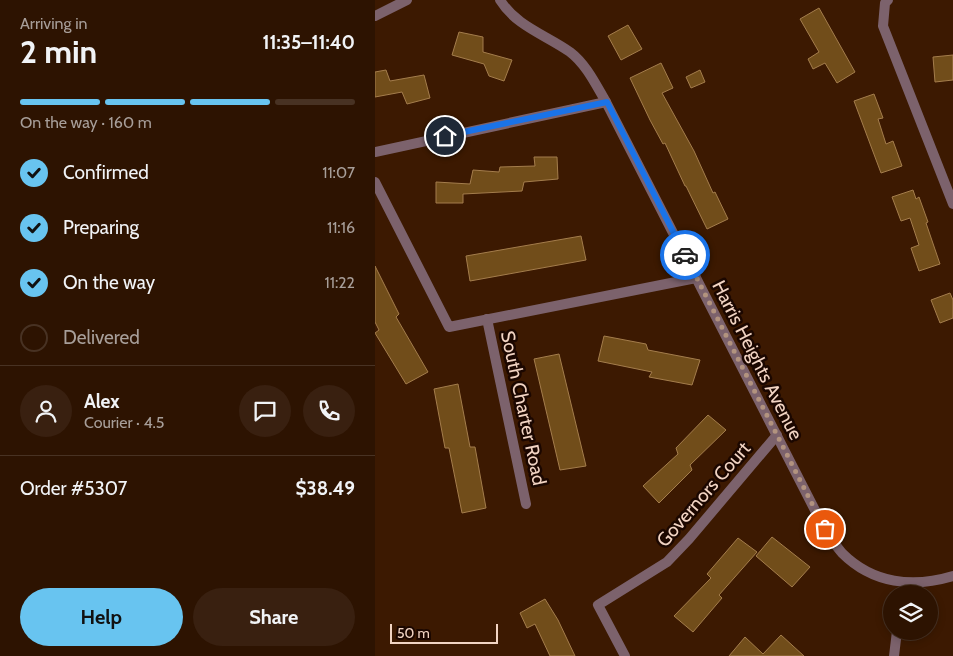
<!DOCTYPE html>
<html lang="en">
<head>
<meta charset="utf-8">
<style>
  :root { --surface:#2d1301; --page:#392010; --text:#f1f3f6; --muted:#a79e99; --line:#483223; --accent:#68c4f0 }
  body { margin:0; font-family:Cabin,sans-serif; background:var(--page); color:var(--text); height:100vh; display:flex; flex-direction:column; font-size:19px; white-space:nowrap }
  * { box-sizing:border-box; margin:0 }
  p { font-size:16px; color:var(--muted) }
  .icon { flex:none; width:28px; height:28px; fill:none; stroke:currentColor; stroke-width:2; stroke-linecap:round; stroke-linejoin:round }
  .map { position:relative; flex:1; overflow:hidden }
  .details { display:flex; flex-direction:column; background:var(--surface); width:375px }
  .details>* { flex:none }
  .buttons { position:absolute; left:508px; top:585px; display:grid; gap:10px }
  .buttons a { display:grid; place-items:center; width:55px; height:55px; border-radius:50%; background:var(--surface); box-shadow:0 2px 8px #0003,0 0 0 1px var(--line); font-size:25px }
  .scale { position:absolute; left:15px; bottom:12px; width:108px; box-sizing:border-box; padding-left:5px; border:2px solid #f2d4c3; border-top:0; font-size:14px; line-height:18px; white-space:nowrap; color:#f2d4c3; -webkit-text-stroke:4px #1b0700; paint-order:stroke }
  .pin { position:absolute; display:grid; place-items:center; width:42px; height:42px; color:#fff; margin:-21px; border:2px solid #fff; border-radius:50%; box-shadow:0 1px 5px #0007 }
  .courier { position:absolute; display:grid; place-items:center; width:50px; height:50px; margin:-25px; border:4px solid #1a73e8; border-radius:50%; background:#fff; color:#222; box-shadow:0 1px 6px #0007 }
  .headline em { font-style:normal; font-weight:700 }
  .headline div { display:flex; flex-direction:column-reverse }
  .headline { display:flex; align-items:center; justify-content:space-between; height:85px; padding:0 20px }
  h1 { font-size:32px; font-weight:700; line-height:38px }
  .bar { display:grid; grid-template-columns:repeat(4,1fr); gap:8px 5px; align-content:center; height:60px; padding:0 20px }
  .bar i { height:6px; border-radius:4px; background:var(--line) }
  .bar .on { background:var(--accent) }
  .bar p { grid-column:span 4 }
  .line { display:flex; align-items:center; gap:12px; padding:0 20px; border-top:1px solid var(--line) }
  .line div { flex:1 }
  .round { display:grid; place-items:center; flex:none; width:52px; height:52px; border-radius:26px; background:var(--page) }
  ol { padding:0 20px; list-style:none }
  li { display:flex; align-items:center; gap:15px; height:55px }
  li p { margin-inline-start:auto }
  li .icon { padding:5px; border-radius:50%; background:var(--accent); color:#111; stroke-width:4 }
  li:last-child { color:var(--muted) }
  li i { width:28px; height:28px; border:2px solid var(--line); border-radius:50% }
  .cta { display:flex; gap:10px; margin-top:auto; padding:10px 20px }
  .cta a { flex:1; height:58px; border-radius:30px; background:var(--accent); color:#111; font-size:20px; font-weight:700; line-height:58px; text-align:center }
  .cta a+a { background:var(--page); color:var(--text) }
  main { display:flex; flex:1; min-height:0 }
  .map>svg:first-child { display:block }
  .building { fill:#714d1a; stroke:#a47d4c }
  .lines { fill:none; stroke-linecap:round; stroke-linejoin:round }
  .street { stroke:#7c626c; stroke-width:10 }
  .done { stroke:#b2937f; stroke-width:5; stroke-dasharray:0 9 }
  .route { stroke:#1a73e8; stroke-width:6 }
  .labels { text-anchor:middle; stroke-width:5; stroke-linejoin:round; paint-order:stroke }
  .street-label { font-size:19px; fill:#f2d4c3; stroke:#1b0700 }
</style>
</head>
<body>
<main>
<section class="details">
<div class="headline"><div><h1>2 min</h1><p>Arriving in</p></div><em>11:35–11:40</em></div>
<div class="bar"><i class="on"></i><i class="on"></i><i class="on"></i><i></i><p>On the way · 160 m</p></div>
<ol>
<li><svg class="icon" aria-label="check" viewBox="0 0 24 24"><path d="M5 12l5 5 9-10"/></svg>Confirmed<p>11:07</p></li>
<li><svg class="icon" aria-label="check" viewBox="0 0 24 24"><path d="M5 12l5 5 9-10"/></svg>Preparing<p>11:16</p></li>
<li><svg class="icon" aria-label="check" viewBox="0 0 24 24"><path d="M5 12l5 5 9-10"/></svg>On the way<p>11:22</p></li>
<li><i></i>Delivered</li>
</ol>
<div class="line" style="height:90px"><a class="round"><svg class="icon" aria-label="person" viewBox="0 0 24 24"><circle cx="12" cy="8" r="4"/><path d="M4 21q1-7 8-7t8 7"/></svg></a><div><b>Alex</b><p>Courier · 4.5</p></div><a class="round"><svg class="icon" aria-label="chat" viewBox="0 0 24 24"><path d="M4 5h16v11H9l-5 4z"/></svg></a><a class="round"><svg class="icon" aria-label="phone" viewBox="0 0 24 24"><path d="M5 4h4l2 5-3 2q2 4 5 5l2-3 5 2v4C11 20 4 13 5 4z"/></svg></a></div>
<div class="line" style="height:65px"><div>Order #5307</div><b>$38.49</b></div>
<div class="cta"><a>Help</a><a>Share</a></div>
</section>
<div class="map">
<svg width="578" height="656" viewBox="0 0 578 656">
  <rect width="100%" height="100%" fill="#3c1901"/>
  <g class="building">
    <path d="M444,8L480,72L462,83L450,63L438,69L433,59L444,52L425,19Z"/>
    <path d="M253,25L267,49L246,60L233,36Z"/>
    <path d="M84,32L108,37V52L137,60L129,81L114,76L109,64L77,55Z"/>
    <path d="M578,55V80L560,82L558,57Z"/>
    <path d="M286,63L298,88L287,93L319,151L338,193L340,192L353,219L332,229L311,186H310L290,143L288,144L275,120L255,78Z"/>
    <path d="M11,70L15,81L49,75L55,98L32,104L27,92L0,97V72Z"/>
    <path d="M325,70L330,82L316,88L311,77Z"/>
    <path d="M499,94L508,118L503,119L511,144L518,141L527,166L506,173L479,101Z"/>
    <path d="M159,157H182L183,179L149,182L147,191L88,194V203H61V182L95,184L98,170L124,172L125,167L160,166Z"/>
    <path d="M538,190L541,199L544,197L553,222L551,223L565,264L544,271L536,248L544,245L535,218L526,221L517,197Z"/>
    <path d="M206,236L211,260L95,281L91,256Z"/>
    <path d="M0,266L24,314L21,317L53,372L31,384L0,333L4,330L0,322Z"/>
    <path d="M575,293L578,300V318L565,323L556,300Z"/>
    <path d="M229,336L271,344L273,350L325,360L317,385L274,377L277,372L223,361Z"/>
    <path d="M184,354L211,466L185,470L159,359Z"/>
    <path d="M83,384L95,447H100L111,508L87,513L74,448H70L59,389Z"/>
    <path d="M333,415L351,430L315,465L317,470L284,503L268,486L303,454L301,448Z"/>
    <path d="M397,537L435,567L417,587L381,556Z"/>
    <path d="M363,538L382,552L344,595L347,598L318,632L299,616L336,578L332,574Z"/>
    <path d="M170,599L183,620L200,656H175L160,624L152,628L145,613Z"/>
    <path d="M406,635L429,656H354L370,637L388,654Z"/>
  </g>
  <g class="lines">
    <g class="street">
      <path d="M125,0C141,26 171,35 195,52C211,64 221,85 231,102L444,518C451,530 458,543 467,553C498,584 538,588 578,576"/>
      <path d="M513,0L510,3L508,26L578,204"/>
      <path d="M0,16L32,0"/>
      <path d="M0,152L231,102"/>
      <path d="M0,182L74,327L321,278"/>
      <path d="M112,319L151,504"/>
      <path d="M250,656L223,605L292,562L314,539L402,435"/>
      <path d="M519,656L522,631"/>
    </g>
  </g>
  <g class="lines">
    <path class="done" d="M310,255L450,529"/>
    <path class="route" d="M70,136L232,102L310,255"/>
  </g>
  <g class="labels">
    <g class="street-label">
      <text transform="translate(383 360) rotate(63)" y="7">Harris Heights Avenue</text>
      <text transform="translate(149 408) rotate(78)" y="7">South Charter Road</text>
      <text transform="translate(328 494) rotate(-49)" y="7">Governors Court</text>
    </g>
  </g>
</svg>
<div class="buttons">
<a><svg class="icon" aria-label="layers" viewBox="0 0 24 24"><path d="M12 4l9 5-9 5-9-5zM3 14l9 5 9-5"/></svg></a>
</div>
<div class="scale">50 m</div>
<div class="pin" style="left:450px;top:529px;background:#ea580c"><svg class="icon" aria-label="bag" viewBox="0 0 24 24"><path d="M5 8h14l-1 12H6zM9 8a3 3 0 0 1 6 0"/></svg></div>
<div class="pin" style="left:70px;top:136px;background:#1f2937"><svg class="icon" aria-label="home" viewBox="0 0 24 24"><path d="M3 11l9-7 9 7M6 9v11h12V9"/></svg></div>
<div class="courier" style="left:310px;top:255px"><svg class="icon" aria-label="car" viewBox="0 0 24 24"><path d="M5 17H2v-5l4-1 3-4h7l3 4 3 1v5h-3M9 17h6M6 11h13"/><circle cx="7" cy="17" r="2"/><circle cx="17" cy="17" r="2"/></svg></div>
</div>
</main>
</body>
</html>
